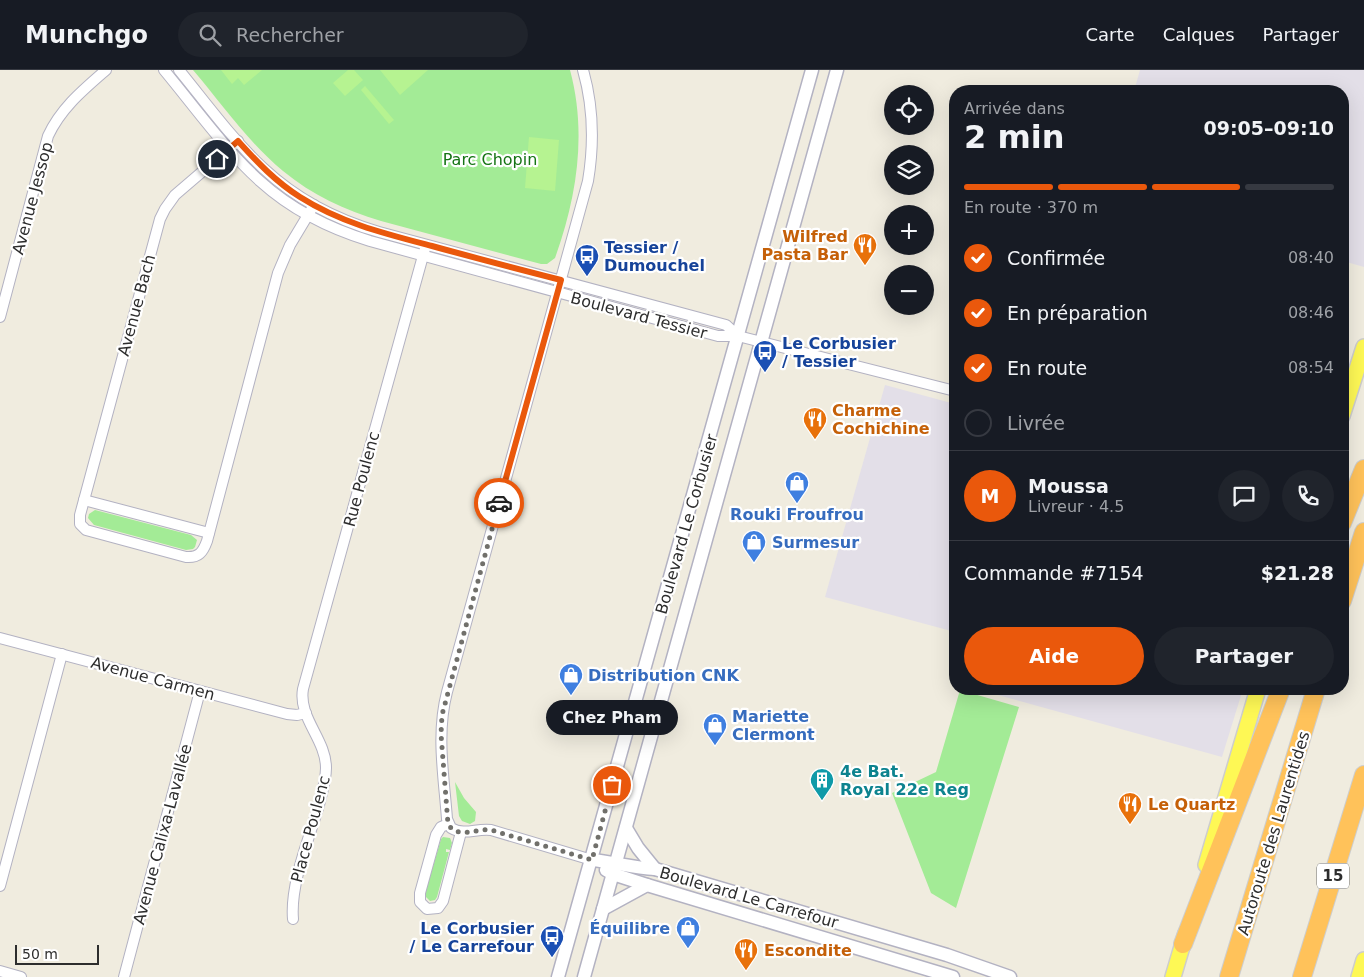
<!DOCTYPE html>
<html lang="fr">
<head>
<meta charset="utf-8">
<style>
  :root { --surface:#171b24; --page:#20242c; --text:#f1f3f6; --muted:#9ea1a6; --line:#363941; --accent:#ea580c }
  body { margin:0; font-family:"DejaVu Sans",sans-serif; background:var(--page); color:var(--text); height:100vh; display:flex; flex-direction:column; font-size:19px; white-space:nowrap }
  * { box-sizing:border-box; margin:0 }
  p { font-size:16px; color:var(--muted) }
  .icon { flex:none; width:28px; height:28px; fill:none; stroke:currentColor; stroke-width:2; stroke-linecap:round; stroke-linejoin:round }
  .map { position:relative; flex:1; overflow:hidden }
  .details { position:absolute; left:949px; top:15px; width:400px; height:610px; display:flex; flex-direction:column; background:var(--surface); border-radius:20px; box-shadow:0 5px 20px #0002 }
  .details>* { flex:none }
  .buttons { position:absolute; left:884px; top:15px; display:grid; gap:10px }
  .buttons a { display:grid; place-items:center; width:50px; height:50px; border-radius:50%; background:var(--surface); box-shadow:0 5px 20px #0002; font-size:25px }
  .scale { position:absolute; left:15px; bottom:12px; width:84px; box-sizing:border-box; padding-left:5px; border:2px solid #2d2d2d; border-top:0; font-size:14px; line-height:18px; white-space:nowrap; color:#2d2d2d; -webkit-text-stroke:4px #fff; paint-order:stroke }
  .pin { position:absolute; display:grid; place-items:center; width:42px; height:42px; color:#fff; margin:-21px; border:2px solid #fff; border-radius:50%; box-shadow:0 1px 5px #0007 }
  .courier { position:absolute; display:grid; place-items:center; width:50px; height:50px; margin:-25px; border:4px solid #ea580c; border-radius:50%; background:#fff; color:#222; box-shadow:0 1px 6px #0007 }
  .bubble { position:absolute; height:35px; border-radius:18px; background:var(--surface); box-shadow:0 5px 20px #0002; font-size:16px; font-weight:700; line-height:35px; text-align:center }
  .headline em { font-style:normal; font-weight:700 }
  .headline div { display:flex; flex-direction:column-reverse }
  .headline { display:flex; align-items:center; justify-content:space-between; height:85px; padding:0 15px }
  h1 { font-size:32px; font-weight:700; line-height:38px }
  .bar { display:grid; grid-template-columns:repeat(4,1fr); gap:8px 5px; align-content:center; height:60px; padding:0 15px }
  .bar i { height:6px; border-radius:4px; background:var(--line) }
  .bar .selected { background:var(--accent) }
  .bar p { grid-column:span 4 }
  .line { display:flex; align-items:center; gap:12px; padding:0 15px; border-top:1px solid var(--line) }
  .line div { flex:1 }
  .round { display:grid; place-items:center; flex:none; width:52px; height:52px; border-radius:26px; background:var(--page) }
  ol { padding:0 15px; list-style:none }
  li { display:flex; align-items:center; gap:15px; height:55px }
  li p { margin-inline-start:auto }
  li .icon { padding:5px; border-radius:50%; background:var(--accent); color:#fff; stroke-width:4 }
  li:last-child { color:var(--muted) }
  li i { width:28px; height:28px; border:2px solid var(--line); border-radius:50% }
  .action { display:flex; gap:10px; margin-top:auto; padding:10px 15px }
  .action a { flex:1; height:58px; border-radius:30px; background:var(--accent); color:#fff; font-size:20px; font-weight:700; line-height:58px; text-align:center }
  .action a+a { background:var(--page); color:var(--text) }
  header { display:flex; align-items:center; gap:30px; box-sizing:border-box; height:70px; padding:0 25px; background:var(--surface); border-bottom:1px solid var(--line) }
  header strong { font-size:24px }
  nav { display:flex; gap:28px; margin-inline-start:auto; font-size:18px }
  .search { width:350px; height:45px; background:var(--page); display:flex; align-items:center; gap:12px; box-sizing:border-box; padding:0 18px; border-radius:28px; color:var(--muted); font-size:19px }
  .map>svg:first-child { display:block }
  .industrial { fill:#e3dfe8 }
  .green { fill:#a3eb96 }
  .pitch { fill:#b6f391 }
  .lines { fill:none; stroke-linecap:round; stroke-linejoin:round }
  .minor-casing { stroke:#b3b2c2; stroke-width:12 }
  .tertiary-casing { stroke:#b3b2c2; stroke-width:15 }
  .primary-casing { stroke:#cdcdcd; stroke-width:18 }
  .motorway-casing { stroke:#cdcdcd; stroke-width:20 }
  .minor { stroke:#fff; stroke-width:10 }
  .tertiary { stroke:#fff; stroke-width:12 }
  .primary { stroke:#fef855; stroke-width:15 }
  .motorway { stroke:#ffc25a; stroke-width:18 }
  .done { stroke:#71706b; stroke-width:5; stroke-dasharray:0 9 }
  .route { stroke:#ea580c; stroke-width:6 }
  .labels { text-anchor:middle; stroke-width:4.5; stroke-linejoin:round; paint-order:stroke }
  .shield { fill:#fff; stroke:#6c6c6c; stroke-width:1 }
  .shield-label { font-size:15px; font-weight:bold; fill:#2d2d2d }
  .park-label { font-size:16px; fill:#157414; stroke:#fff }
  .street-label { font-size:16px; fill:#2d2d2d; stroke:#fff }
  .food-label { font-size:16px; font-weight:bold; fill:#c56008; stroke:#fff; text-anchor:start }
  .transit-label { font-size:16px; font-weight:bold; fill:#164399; stroke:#fff; text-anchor:start }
  .shop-label { font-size:16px; font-weight:bold; fill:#366cbe; stroke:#fff; text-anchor:start }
  .culture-label { font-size:16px; font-weight:bold; fill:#0d838f; stroke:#fff; text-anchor:start }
</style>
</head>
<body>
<header>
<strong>Munchgo</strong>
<div class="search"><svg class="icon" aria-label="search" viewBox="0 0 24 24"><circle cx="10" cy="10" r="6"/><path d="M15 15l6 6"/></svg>Rechercher</div>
<nav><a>Carte</a><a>Calques</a><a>Partager</a></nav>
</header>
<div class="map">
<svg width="1364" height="907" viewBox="0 0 1364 907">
  <rect width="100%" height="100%" fill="#f0ecdf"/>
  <g class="industrial">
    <path d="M1140,0H1364V197L1343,191L1342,21H1134Z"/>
    <path d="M885,315L955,334V562L825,527Z"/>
    <path d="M976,619H1243L1222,687Z"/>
  </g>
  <g class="green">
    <path d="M193,0H570C587,63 577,127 555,188L547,194H541L381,151C345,140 312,125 283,101C248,72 222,34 193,0Z"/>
    <path d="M95,440L191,465L197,470L195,477L193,479L186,480L94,455L88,448L89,444Z"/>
    <path d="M960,620L1019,637L956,838L931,823L892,723L936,702Z"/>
    <path d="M455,712L464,728L476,742L475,751L470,754L462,751L459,746Z"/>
    <path d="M443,767L450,768L452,773L450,780L446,779V782H449L437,827L435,830L430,831L426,827L425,824L441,769Z"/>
  </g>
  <g class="pitch">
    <path d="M221,0H262L244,15L238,8L232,14Z"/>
    <path d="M348,0H354L363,10L345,26L333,13Z"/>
    <path d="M380,0H428L400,25Z"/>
    <path d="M365,16L394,50L389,54L361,20Z"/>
    <path d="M529,67L559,70L555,121L525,118Z"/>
  </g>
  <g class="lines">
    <g class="minor-casing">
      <g id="minor">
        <path d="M164,0C194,36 226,81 261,112C292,140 331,159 370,171L718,266H738L955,321"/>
        <path d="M179,0C206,33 232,69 263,98C296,129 337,150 379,162L726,255L738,266"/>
        <path d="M583,0C593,35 594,75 588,111L447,622C436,664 444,707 447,749L451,758C465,766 476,758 491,760L592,790"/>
        <path d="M238,71L175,125L165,139L160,149L80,445V454L86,460L186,487C199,488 203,482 207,471L278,203L290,175L314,135"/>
        <path d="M0,247L48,66C61,38 83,20 106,0"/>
        <path d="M84,430L209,463"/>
        <path d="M0,568L287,644L297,645L306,643"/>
        <path d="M448,754L441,757L436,765L420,823V832L427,839L438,838L443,831L461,762"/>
        <path d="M0,816L62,584"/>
        <path d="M293,849C290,814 309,769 319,735C322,723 326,710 326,698C326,669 298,648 303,619L426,175"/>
        <path d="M0,901L21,907"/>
        <path d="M124,907L200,621"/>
      </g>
    </g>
    <g class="tertiary-casing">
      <g id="tertiary">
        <path d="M626,758L638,778L655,799"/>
        <path d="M592,790C613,792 633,798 655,799L947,885L1010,907"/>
        <path d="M606,800L613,804L647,815L953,907"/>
        <path d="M603,839L647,815"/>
        <path d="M558,907L812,0"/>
        <path d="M584,907L837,0"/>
      </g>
    </g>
    <g class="primary-casing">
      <g id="primary">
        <path d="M1342,346L1364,277"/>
        <path d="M1206,795L1258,619"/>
        <path d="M1173,907L1186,863"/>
        <path d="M1359,907L1364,890"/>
      </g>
    </g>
    <g class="motorway-casing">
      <g id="motorway">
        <path d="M1342,453L1364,399"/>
        <path d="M1342,531L1364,462"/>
        <path d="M1183,874L1281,619"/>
        <path d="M1229,907L1316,619"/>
        <path d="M1302,907L1364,705"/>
      </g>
    </g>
    <use href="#minor" class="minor"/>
    <use href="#tertiary" class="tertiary"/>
    <use href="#primary" class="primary"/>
    <use href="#motorway" class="motorway"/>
  </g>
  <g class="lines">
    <path class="done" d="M499,433L442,645L441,664L448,754C458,770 476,758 491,760L592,790L612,715"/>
    <path class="route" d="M217,89L238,71C257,92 276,112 300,127C341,153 386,164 432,176C475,188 518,199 561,210L499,433"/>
  </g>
  <defs>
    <g id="restaurant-pin" transform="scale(1.25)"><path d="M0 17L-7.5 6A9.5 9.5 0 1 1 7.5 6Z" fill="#e8710a" stroke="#fff"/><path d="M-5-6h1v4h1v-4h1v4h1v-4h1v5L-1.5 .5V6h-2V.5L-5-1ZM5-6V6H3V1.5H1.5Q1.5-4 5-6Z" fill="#fff"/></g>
    <g id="bus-pin" transform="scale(1.25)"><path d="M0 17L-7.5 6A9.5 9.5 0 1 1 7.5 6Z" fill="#1a4fb4" stroke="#fff"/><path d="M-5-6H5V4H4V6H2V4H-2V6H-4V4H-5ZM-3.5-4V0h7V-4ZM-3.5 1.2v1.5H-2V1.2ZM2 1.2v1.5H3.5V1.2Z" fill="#fff"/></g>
    <g id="shop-pin" transform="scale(1.25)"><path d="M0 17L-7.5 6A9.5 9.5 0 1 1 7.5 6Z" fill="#3f7fe0" stroke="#fff"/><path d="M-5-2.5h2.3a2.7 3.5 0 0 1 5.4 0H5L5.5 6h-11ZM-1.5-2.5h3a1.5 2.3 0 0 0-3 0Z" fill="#fff"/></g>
    <g id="building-pin" transform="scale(1.25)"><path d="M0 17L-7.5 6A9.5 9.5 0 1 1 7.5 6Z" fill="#0f9aa8" stroke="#fff"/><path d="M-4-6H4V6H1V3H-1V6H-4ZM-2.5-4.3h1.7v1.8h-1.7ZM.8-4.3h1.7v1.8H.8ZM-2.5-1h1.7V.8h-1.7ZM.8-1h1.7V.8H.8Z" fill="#fff"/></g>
  </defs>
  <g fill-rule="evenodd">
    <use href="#restaurant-pin" x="865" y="175"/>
    <use href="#bus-pin" x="587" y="186"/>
    <use href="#bus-pin" x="765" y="282"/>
    <use href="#restaurant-pin" x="815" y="349"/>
    <use href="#shop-pin" x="797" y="413"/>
    <use href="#shop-pin" x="754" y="472"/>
    <use href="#shop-pin" x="571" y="605"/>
    <use href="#shop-pin" x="715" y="655"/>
    <use href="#building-pin" x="822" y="710"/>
    <use href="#restaurant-pin" x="1130" y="734"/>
    <use href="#shop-pin" x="688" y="858"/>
    <use href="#bus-pin" x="552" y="867"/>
    <use href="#restaurant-pin" x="746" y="880"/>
  </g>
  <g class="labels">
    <rect class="shield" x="1317" y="793.5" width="32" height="25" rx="4"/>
    <g class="shield-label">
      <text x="1333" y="811">15</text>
    </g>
    <g class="park-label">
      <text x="490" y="95">Parc Chopin</text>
    </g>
    <g class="street-label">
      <text transform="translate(32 128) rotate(-75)" y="6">Avenue Jessop</text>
      <text transform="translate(136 235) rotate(-75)" y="6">Avenue Bach</text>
      <text transform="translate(639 245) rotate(15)" y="6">Boulevard Tessier</text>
      <text transform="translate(361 409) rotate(-75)" y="6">Rue Poulenc</text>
      <text transform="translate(686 454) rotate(-74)" y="6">Boulevard Le Corbusier</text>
      <text transform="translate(153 608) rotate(15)" y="6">Avenue Carmen</text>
      <text transform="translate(310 759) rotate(-75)" y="6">Place Poulenc</text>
      <text transform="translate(1273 763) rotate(-73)" y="6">Autoroute des Laurentides</text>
      <text transform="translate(162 764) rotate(-75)" y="6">Avenue Calixa-Lavallée</text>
      <text transform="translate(749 827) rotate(16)" y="6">Boulevard Le Carrefour</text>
    </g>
    <g class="food-label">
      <text x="848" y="172" text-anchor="end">Wilfred<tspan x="848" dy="18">Pasta Bar</tspan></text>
      <text x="832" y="346">Charme<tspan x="832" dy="18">Cochichine</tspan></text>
      <text x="1148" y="740">Le Quartz</text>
      <text x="764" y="886">Escondite</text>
    </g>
    <g class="transit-label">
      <text x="604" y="183">Tessier /<tspan x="604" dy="18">Dumouchel</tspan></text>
      <text x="782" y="279">Le Corbusier<tspan x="782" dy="18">/ Tessier</tspan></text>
      <text x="534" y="864" text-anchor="end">Le Corbusier<tspan x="534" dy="18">/ Le Carrefour</tspan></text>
    </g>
    <g class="shop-label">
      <text x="797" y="450" text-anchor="middle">Rouki Froufrou</text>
      <text x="772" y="478">Surmesur</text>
      <text x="588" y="611">Distribution CNK</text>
      <text x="732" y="652">Mariette<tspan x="732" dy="18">Clermont</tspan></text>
      <text x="670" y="864" text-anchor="end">Équilibre</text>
    </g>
    <g class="culture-label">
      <text x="840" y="707">4e Bat.<tspan x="840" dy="18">Royal 22e Reg</tspan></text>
    </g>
  </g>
</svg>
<div class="buttons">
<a><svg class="icon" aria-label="locate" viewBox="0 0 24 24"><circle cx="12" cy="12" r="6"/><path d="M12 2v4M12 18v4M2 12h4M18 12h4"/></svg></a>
<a><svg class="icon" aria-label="layers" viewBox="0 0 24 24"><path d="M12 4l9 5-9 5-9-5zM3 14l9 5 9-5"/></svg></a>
<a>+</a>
<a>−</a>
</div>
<div class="scale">50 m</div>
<div class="pin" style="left:612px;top:715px;background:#ea580c"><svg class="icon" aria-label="bag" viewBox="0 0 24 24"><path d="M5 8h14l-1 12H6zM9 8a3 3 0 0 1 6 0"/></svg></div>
<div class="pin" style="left:217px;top:89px;background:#1f2937"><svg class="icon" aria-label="home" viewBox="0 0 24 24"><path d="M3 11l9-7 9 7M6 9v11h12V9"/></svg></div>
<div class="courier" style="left:499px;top:433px"><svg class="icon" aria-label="car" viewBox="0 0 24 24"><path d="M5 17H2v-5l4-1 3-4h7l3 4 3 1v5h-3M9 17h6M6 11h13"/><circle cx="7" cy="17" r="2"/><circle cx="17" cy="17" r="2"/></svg></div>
<div class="bubble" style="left:546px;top:630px;width:132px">Chez Pham</div>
<section class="details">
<div class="headline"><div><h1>2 min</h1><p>Arrivée dans</p></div><em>09:05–09:10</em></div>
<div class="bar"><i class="selected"></i><i class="selected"></i><i class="selected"></i><i></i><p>En route · 370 m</p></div>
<ol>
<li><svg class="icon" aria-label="check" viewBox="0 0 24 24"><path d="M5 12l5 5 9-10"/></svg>Confirmée<p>08:40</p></li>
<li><svg class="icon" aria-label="check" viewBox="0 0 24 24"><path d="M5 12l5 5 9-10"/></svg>En préparation<p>08:46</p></li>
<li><svg class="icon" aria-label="check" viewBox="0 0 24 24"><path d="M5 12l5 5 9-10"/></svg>En route<p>08:54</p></li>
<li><i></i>Livrée</li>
</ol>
<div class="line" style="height:90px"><b class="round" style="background:var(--accent);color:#fff">M</b><div><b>Moussa</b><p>Livreur · 4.5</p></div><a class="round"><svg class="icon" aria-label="chat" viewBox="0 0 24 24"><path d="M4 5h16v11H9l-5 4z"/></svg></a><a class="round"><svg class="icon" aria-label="phone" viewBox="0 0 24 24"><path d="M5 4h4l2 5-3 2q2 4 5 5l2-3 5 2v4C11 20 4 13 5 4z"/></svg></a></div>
<div class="line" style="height:65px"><div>Commande #7154</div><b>$21.28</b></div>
<div class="action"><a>Aide</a><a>Partager</a></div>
</section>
</div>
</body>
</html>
